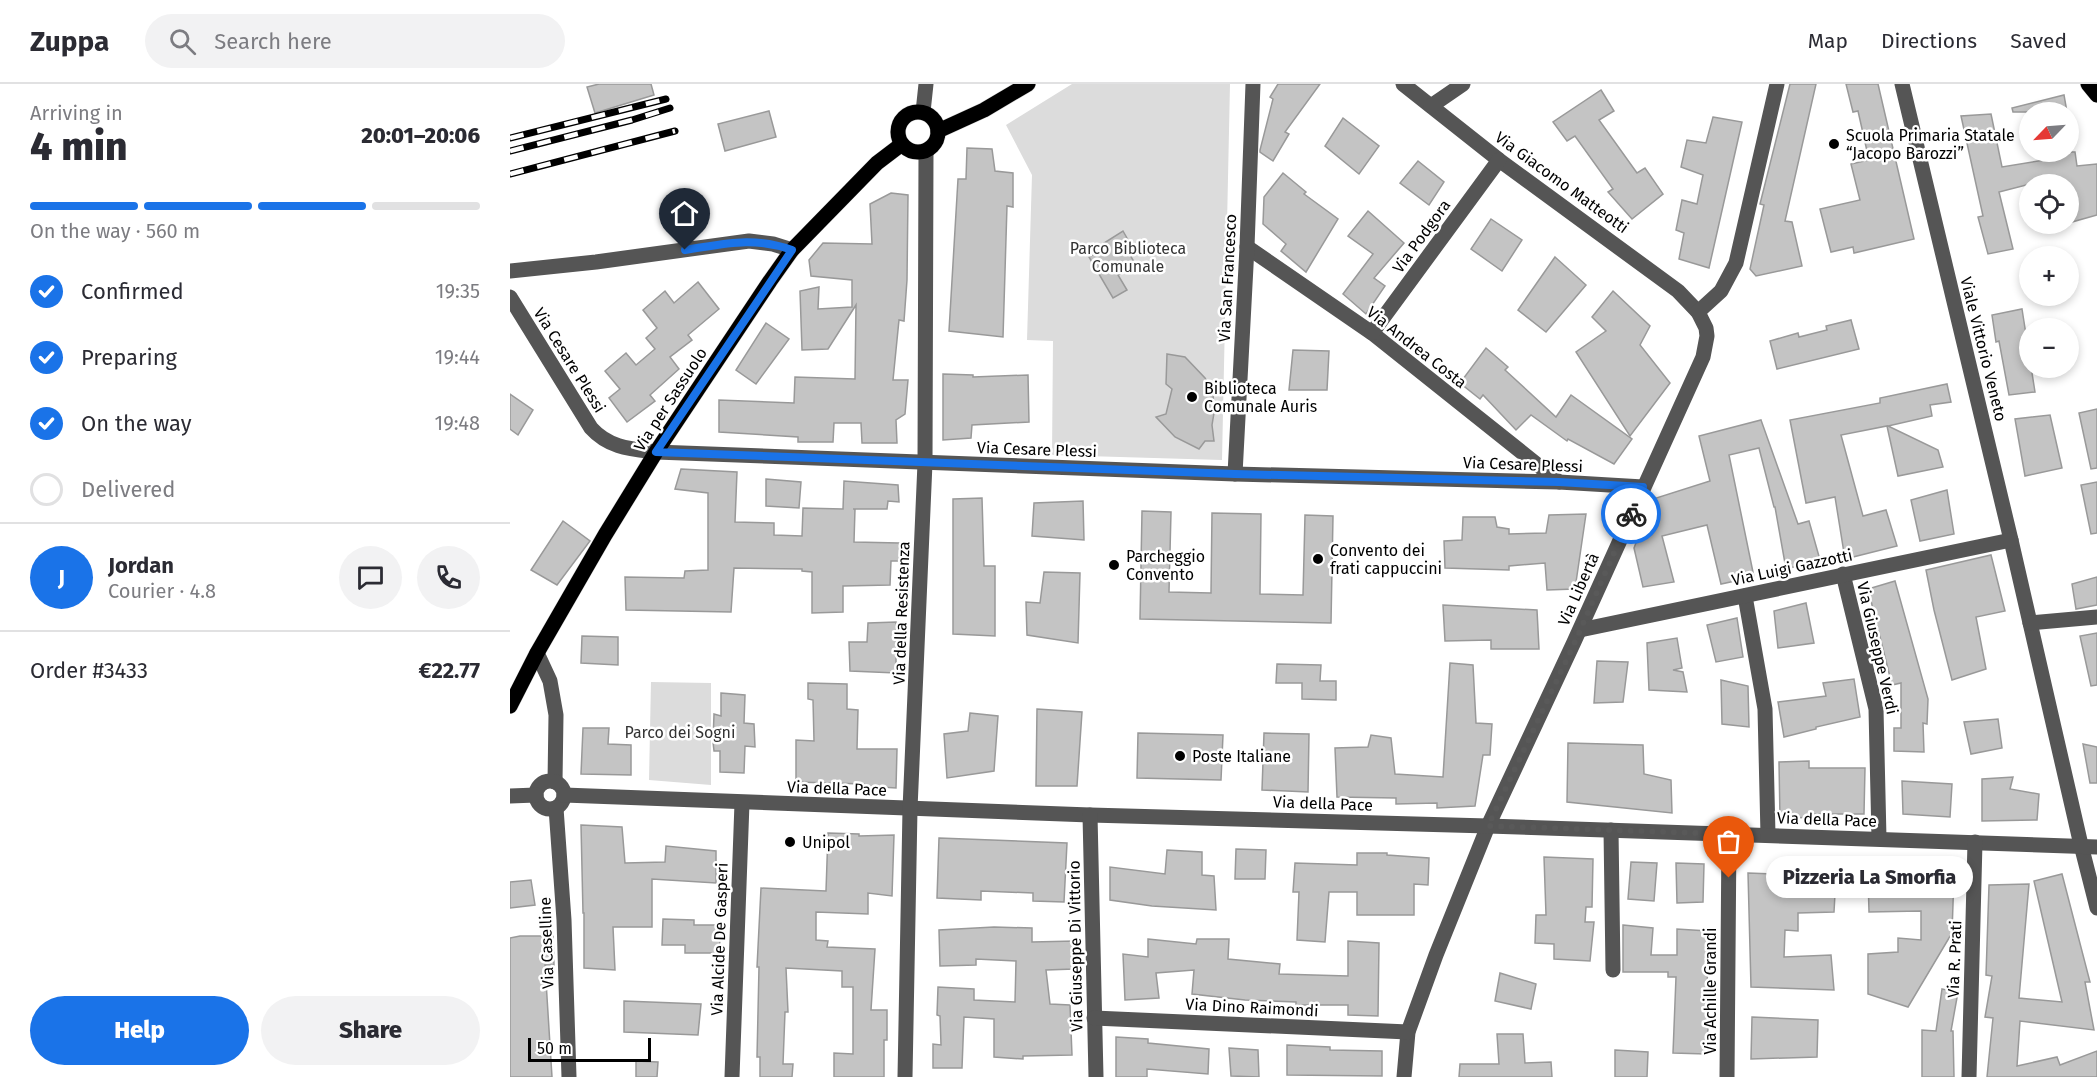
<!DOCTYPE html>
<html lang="en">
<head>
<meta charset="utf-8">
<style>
  :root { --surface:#fff; --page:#f2f2f3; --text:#2b2b33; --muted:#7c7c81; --line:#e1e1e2; --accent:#1a73e8 }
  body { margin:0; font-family:"Fira Sans",sans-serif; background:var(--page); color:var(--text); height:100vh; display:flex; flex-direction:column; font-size:22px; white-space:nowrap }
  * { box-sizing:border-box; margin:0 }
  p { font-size:20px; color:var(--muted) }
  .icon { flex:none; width:33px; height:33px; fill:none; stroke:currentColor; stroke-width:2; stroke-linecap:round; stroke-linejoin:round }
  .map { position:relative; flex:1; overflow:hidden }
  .panel { display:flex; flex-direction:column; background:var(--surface); width:510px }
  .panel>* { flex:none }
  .needle { width:39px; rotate:245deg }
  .tools { position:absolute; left:1509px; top:18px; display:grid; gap:12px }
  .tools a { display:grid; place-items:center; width:60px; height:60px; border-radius:50%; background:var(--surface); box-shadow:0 3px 9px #0003; font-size:30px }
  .scale { position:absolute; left:18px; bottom:15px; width:123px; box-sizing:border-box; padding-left:6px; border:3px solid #000; border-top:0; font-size:16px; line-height:21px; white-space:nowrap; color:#000; -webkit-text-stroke:4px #fff; paint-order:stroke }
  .pin { position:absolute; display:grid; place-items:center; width:51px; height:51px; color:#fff; margin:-62px -26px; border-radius:50% 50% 50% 0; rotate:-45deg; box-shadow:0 0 6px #0007 }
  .pin .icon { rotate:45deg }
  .courier { position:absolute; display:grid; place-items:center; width:60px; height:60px; margin:-30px; border:4px solid #1a73e8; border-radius:50%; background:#fff; color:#222; box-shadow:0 2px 8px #0007 }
  .bubble { position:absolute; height:42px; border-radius:21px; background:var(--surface); box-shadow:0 3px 9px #0003; font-size:20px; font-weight:800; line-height:42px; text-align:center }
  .headline em { font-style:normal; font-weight:800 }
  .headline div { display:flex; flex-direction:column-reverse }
  .headline { display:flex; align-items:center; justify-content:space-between; height:102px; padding:0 30px }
  h1 { font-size:39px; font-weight:800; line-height:45px }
  .bar { display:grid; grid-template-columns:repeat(4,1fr); gap:9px 6px; align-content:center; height:72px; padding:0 30px }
  .bar i { height:8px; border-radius:4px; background:var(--line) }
  .bar .on { background:var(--accent) }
  .bar p { grid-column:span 4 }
  .line { display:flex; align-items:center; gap:15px; padding:0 30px; border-top:2px solid var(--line) }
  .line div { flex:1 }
  .round { display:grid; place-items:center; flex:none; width:63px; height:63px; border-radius:32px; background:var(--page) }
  ol { padding:0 30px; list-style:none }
  li { display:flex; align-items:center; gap:18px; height:66px }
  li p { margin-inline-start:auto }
  li .icon { padding:6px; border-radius:50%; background:var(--accent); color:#fff; stroke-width:4 }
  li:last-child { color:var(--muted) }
  li i { width:33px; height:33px; border:3px solid var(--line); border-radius:50% }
  .action { display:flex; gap:12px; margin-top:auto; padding:12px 30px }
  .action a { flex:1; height:69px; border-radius:36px; background:var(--accent); color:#fff; font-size:24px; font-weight:800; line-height:69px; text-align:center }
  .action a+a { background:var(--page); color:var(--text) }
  header { display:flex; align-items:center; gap:36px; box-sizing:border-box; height:84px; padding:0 30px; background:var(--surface); border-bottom:2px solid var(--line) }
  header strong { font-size:28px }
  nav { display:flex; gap:33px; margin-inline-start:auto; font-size:21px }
  .search { width:420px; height:54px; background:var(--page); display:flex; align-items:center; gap:15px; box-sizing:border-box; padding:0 21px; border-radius:33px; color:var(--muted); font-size:22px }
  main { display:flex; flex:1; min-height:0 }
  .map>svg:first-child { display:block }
  .green { fill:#dcdcdc }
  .building { fill:#c4c4c4; stroke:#999; stroke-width:1.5 }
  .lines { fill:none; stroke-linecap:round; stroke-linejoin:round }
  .major-casing { stroke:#dbdbdb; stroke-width:16 }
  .minor { stroke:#555; stroke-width:15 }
  .major { stroke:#000; stroke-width:15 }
  .rail-casing { stroke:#000; stroke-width:7 }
  .rail { stroke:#fff; stroke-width:4.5; stroke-dasharray:14; stroke-linecap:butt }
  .done { stroke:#595959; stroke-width:6; stroke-dasharray:0 10.8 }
  .route { stroke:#1a73e8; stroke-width:8 }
  .poi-dot { fill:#000; stroke:#fff; stroke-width:2 }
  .labels { text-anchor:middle; stroke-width:5; stroke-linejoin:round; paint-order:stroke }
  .poi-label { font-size:16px; fill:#000; stroke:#fff; text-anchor:start }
  .street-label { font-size:16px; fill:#000; stroke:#fff }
  .park-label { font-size:16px; fill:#333; stroke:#fff }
</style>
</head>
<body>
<header>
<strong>Zuppa</strong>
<div class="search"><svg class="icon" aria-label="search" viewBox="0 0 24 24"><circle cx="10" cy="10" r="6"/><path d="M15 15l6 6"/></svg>Search here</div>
<nav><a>Map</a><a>Directions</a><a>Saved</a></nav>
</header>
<main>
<section class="panel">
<div class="headline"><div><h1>4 min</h1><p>Arriving in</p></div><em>20:01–20:06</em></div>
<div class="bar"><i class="on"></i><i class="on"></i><i class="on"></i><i></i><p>On the way · 560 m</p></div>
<ol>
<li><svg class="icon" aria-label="check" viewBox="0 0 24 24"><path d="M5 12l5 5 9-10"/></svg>Confirmed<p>19:35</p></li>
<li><svg class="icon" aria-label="check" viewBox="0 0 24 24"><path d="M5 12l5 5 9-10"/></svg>Preparing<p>19:44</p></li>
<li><svg class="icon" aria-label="check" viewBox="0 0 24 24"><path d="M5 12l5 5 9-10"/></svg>On the way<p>19:48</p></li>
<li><i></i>Delivered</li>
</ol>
<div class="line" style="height:108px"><b class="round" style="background:var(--accent);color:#fff">J</b><div><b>Jordan</b><p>Courier · 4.8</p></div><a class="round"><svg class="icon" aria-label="chat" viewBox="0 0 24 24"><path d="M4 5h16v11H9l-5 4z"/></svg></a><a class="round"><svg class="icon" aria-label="phone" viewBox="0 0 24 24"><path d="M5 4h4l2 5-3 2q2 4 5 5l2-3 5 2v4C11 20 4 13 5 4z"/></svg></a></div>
<div class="line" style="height:78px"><div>Order #3433</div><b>€22.77</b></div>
<div class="action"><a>Help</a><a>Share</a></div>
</section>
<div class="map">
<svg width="1587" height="993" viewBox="0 0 1587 993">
  <rect width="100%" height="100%" fill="#fff"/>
  <g class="green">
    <path d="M562,0H720L712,376L542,371L543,257L517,256L522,91L496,41Z"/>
    <path d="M141,598L201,599V701L139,696Z"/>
  </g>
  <g class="building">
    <path d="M89,0H141L144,11L85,29L77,3Z"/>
    <path d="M768,0H810L775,48L779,50L763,77L750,68V66L763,15L760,13Z"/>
    <path d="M1280,0H1306L1275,137L1282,138L1292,182L1246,192L1240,185L1254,121L1250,120Z"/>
    <path d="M1336,0H1368L1404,155L1344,169L1343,163L1321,168L1310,125L1350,116L1341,80L1359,76L1348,27L1343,28Z"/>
    <path d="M1091,6L1104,27L1089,36L1127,89L1135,84L1153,110L1122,135L1098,108L1103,105L1065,52L1057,57L1043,38Z"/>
    <path d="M1554,11L1557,28H1503L1502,24Z"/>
    <path d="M259,27L266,53L215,67L208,40Z"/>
    <path d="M1481,30L1492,83L1541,75L1539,68H1565L1567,82L1587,80V131L1562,138L1558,126V100H1520L1489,108L1503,165L1478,170L1468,133L1473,132L1451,32Z"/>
    <path d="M1203,33L1232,38L1199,184L1169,175L1174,149L1166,146L1172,116L1187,120L1193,91L1171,83L1177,56L1196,59Z"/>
    <path d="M833,34L869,62L849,90L815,62Z"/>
    <path d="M457,64L482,65L485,87L503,89V123L497,122L493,253L439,247L448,95H456Z"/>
    <path d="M908,77L934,98L919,121L890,99Z"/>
    <path d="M773,89L796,108L794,110L828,135L796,188L771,167L776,160L753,140L754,113Z"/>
    <path d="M381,109L398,111L397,196L394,237L389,236L383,296H398L395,330L386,336L387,359H352L351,339H324L323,358H288V353L209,348V316L284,319L285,293L345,295L346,221L318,265L292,266L290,207L309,203L308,225L342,223V196L301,192L299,176L313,159L362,160L360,120Z"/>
    <path d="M858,127L894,159L864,194L875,202L856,230L833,210L863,170L838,152Z"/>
    <path d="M981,135L1012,156L992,187L961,165Z"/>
    <path d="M613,147L622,163L617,166L626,181L608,191L617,206L603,214L579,173L596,163L594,159Z"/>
    <path d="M1045,173L1076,201L1036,248L1008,226Z"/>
    <path d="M188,198L209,225L178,251L182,256L160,273L169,285L140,311L145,317L117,338L99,314L110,305L95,287L116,269L126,281L145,265L136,254L147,244L133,226L155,207L164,219Z"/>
    <path d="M1103,207L1140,242L1130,261L1160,299L1120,352L1066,268L1096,247L1082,233Z"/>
    <path d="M1512,225L1525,308L1499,311L1489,257L1486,258L1482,231Z"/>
    <path d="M1341,236L1349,265L1267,285L1260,257L1288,249L1289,253L1317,246L1316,242Z"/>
    <path d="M256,239L279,255L246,300L226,286Z"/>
    <path d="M976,264L998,283L995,286L1046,333L1061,311L1122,355L1104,380L1058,355L1057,357L1021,331L1006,346L973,311L970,315L950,299Z"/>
    <path d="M783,266L819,267L817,306H779Z"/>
    <path d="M657,270L675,273L695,294L703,308L704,329L702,341L704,357H695L689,365L665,353L646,333L656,330L662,305L656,300Z"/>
    <path d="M433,290L463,291V293L518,291L519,338L462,341L461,354L433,356Z"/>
    <path d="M1437,300L1441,318L1420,321L1422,332L1378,342L1428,366L1433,383L1388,392L1377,342L1331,351L1353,432L1376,426L1387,462L1335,475L1325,413L1296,419L1280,336L1370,319V314Z"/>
    <path d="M0,310L23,326L8,351L0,345Z"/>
    <path d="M1587,325V384L1581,385L1569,329Z"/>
    <path d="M1540,331L1552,384L1515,392L1505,335Z"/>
    <path d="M1251,336L1288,440L1299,437L1310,476L1276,485L1265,423H1264L1249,364L1219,371L1244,493L1211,500L1197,441L1152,452L1164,498L1133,503L1124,464L1143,415L1200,397L1189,352Z"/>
    <path d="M171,385L227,388L225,438L264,439V451L292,452L293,424L333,425L334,397L388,401L389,418L378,417L377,425H343H345L344,458L389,459V477H381L380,501L333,502V528L302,529V488L292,487V485L224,484L221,528L116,526L115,493L174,494L175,487L198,486V409L165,405Z"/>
    <path d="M256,395L291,398L289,424L256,422Z"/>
    <path d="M1587,398V449L1581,450L1571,401Z"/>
    <path d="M1437,406L1444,450L1410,457L1401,416Z"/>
    <path d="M472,414L474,482H485V552L443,550V415Z"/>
    <path d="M573,417L574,456L522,452L524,419Z"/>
    <path d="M632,427L661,428L659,508L701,509L702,429L751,430L750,510L793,511L795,431L823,432L821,539L630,535Z"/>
    <path d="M1076,430L1065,505L1037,506L1035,479L999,482V486L935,484L934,457L952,456L953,433H985L987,443L999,445V450L1036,449L1039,431Z"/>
    <path d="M53,437L80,457L47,501L21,486Z"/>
    <path d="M1481,471L1495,527L1466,533L1476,585L1442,596L1424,526L1416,486Z"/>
    <path d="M534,488L570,489L568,559L517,551L516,518L530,519Z"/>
    <path d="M1587,493V521L1566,525L1562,500Z"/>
    <path d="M1385,497L1418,615L1417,640L1413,639L1414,668L1384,667V644H1391V599L1382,601L1358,505Z"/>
    <path d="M1296,519L1304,559L1268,564L1264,527Z"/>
    <path d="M933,521L1027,526L1029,565H981V556L935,557Z"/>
    <path d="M1227,534L1233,573L1206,578L1197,541Z"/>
    <path d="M386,538V589L340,587L339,558H357L358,539Z"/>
    <path d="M1587,549V601L1581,602L1570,552Z"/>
    <path d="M72,552L108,553V581L71,579Z"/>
    <path d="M1167,554L1172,584L1163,586L1173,588L1177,608L1139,606L1137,559Z"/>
    <path d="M1087,577L1118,578L1113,618L1084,619Z"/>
    <path d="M940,579L963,581L966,639L982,640L980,671H973L965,722L927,724V719L886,720V714L827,713L825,664L858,663L861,651L881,654L885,690L933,693Z"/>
    <path d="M767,580L811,581L810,597H826V616L792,615V599H766Z"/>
    <path d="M1344,595L1350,633L1306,643V645L1274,653L1268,618L1316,612L1313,599Z"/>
    <path d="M1211,596L1238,602L1239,643L1212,640Z"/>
    <path d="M298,599L337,600V625L348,626L347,665H387L386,704L355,702L354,700L286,698V656L304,657L303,616L298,615Z"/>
    <path d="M211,609L235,611L234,639L244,640L245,663L235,662L234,689L210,688V667H204L203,658L204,630L211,632Z"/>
    <path d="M527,625L572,628L567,702H526Z"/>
    <path d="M460,629L488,632L484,687L437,694L434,650L458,647Z"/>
    <path d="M1488,635L1492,664L1461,670L1454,638Z"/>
    <path d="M73,644H99L98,660L121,661V691L71,690Z"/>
    <path d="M628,649L713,651L711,696L627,694Z"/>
    <path d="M754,649L799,650L798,708L752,706Z"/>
    <path d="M1058,659L1133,661L1134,690L1161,696L1162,729L1057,718Z"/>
    <path d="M1573,660L1587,663V699H1580Z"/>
    <path d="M1299,677V684H1355L1354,730H1301V733L1270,735L1269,678Z"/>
    <path d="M1503,693L1500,705L1529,710L1527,736L1472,737V695Z"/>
    <path d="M1392,697L1442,700L1440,733L1393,730Z"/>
    <path d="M71,741L112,743L115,779L155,778L156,762L206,767V799L142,795V843H103L105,886L74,884V829H73Z"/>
    <path d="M318,749L349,750V752L384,751L382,812L358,809V830L306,828V856L318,857L317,863L365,865L361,926H377V956H374V993H324V969L343,970V903H332V887L276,884L278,928H275L273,980H283L282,993H250V973H247L249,883H247L251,804L316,807Z"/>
    <path d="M429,754L557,759L554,818L523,817V809L471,807V816L427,814Z"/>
    <path d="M726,765L756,766L755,795H725Z"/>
    <path d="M657,766L692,768V791L704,792L706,826L642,822L600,816V783L655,790Z"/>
    <path d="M847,769H877V771L919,774L918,801L904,800V831H847V808H819L815,858L787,856L789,808H783L785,779L847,781Z"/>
    <path d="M1034,773L1083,775L1082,823H1076L1075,838H1084L1080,877L1044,875V860L1025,859L1026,831H1036Z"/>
    <path d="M1121,778L1147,779L1144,817L1118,815Z"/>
    <path d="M1166,779L1194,780L1193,818L1167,819Z"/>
    <path d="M1238,789L1293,791V789L1326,792L1324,828L1288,829V847L1275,846L1274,873L1321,871L1324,906L1241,903Z"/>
    <path d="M1411,789L1444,791L1442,849L1398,923L1358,910V870L1388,868V854L1411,856V827L1359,828L1358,792L1411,797Z"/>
    <path d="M1552,790L1580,898H1575L1584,946L1510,937L1507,982L1547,973L1550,981L1587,967V993H1477L1483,934L1475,933L1482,892L1476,891L1479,801L1519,800L1509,914L1552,918L1524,797Z"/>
    <path d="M21,796L25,821L0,824V798Z"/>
    <path d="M153,835L184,836V841H211L209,869H175V861H152Z"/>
    <path d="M1113,841L1143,844L1141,871H1167V845L1198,847L1197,918H1200L1196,970L1163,969L1166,893H1158V888H1113Z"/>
    <path d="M484,843L522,844V858L565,857L564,885L536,886L540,920L560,921L562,971L513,972V975L484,973V935L454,933L452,984H423V960L431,961L430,932L427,931L428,903L464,905V916L505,918L506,877L466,875V881L430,882L429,846Z"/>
    <path d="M10,852H43L44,881H35L42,993H0V854Z"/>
    <path d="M638,855L686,860L687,855H719L718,875L770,880L769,890L838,892V857L869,859L868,932L838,931V921H786V918L735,916L682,910L684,886L646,889L649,914L615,916L613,870L638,873Z"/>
    <path d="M990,889L1026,900L1021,925L985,917Z"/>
    <path d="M1432,905L1448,908L1441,947H1443L1444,993H1412V946L1426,947Z"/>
    <path d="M114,917L191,920L188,951L114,948Z"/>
    <path d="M1242,933L1308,936L1307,973L1241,975Z"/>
    <path d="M987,950H1013L1015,979L1041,978L1042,993H949L950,980H989Z"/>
    <path d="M606,953L638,955V959L699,965L698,990L637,985V993H606Z"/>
    <path d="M777,961L820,963V966L872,967V992L777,991Z"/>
    <path d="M719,964L748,966L749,993L721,992Z"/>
    <path d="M1105,966L1138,968L1137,993H1105Z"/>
    <path d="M126,977L148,978L147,993H126Z"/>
  </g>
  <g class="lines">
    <g class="major-casing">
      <g id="major">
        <path d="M1578,0L1587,11"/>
        <circle cx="408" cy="48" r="20"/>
        <path d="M428,47L474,26L518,0"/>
        <path d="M0,622L27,569L95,451L146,368L260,197L282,166L367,79L392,60"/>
      </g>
    </g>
    <g class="minor">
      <path d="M893,0L989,76L1168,207L1188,228L1196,244L1197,252L1193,273L1064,558L978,742L926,871L898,948L894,993"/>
      <path d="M1392,0L1501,456L1571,761L1587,824"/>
      <path d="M921,22L953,0"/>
      <path d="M413,28L416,0"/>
      <path d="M737,163L862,249L1049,398"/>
      <path d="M0,187L86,178L239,157L263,160L282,166"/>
      <path d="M0,213L81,344C99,364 121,365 146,368L725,390L1049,398L1133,403"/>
      <path d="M1188,228L1211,207L1226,179L1267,0"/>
      <path d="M862,249L989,76"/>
      <path d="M725,390L737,163L743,0"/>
      <path d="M1333,490L1366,625L1369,754"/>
      <path d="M1235,512L1255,625L1258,751"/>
      <path d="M1520,539L1587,533"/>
      <path d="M1070,546L1501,456"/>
      <path d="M27,569L40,597L46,631L45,698"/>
      <circle cx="40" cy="711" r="14"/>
      <path d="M54,711L580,731L978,742L1587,763"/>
      <path d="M0,712L26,711"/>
      <path d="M46,724L54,836L59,993"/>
      <path d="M580,731L586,993"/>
      <path d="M1101,746L1103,886"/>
      <path d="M584,934L898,948"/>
      <path d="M222,993L232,719"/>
      <path d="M395,993L400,725L415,379L416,67"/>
      <path d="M1217,993L1219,750"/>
      <path d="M1459,993L1465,758"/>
    </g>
    <use href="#major" class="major"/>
    <g class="rail-casing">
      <g id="rail">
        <path d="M0,54L156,15"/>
        <path d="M0,67L122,36L160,24"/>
        <path d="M0,90L165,47"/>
      </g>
    </g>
    <use href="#rail" class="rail"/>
  </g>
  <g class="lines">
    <path class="done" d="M1121,430L1065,558L978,742L1219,750V794"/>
    <path class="route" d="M175,166C215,160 242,152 282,166L146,368L725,390L1049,398L1133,403L1121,430"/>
  </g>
  <g class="poi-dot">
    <circle cx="1324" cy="60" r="6"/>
    <circle cx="682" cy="313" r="6"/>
    <circle cx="808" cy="475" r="6"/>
    <circle cx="604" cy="481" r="6"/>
    <circle cx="670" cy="672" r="6"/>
    <circle cx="280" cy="758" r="6"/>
  </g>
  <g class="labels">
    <g class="poi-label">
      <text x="1336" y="57">Scuola Primaria Statale<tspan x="1336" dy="18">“Jacopo Barozzi”</tspan></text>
      <text x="694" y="310">Biblioteca<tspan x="694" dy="18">Comunale Auris</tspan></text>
      <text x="820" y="472">Convento dei<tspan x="820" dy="18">frati cappuccini</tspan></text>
      <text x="616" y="478">Parcheggio<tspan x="616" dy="18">Convento</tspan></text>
      <text x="682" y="678">Poste Italiane</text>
      <text x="292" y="764">Unipol</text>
    </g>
    <g class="street-label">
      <text transform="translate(1052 98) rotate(36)" y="6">Via Giacomo Matteotti</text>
      <text transform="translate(911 152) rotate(-54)" y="6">Via Podgora</text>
      <text transform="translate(717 194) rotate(-87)" y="6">Via San Francesco</text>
      <text transform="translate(907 263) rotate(38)" y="6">Via Andrea Costa</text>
      <text transform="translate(1474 265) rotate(76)" y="6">Viale Vittorio Veneto</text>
      <text transform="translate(60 276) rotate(58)" y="6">Via Cesare Plessi</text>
      <text transform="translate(160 315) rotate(-57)" y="6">Via per Sassuolo</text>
      <text transform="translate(527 365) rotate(2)" y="6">Via Cesare Plessi</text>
      <text transform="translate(1013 380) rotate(2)" y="6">Via Cesare Plessi</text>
      <text transform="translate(1282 483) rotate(-12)" y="6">Via Luigi Gazzotti</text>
      <text transform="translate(1068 505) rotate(-66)" y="6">Via Libertà</text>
      <text transform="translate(391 529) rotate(-88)" y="6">Via della Resistenza</text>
      <text transform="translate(1368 564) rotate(77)" y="6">Via Giuseppe Verdi</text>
      <text transform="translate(327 704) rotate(2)" y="6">Via della Pace</text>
      <text transform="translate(813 719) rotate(2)" y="6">Via della Pace</text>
      <text transform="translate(1317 735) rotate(2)" y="6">Via della Pace</text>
      <text transform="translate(209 855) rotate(-88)" y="6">Via Alcide De Gasperi</text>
      <text transform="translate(36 859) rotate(-92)" y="6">Via Caselline</text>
      <text transform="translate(565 862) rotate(-91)" y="6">Via Giuseppe Di Vittorio</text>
      <text transform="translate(1444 875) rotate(-88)" y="6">Via R. Prati</text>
      <text transform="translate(1200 907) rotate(-90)" y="6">Via Achille Grandi</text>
      <text transform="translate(742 923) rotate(3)" y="6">Via Dino Raimondi</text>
    </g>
    <g class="park-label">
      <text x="618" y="170">Parco Biblioteca<tspan x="618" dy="18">Comunale</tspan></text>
      <text x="170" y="654">Parco dei Sogni</text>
    </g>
  </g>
</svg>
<div class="tools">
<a><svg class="needle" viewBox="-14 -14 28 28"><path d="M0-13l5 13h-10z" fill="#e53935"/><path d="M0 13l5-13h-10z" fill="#7c7c81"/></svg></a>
<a><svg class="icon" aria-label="locate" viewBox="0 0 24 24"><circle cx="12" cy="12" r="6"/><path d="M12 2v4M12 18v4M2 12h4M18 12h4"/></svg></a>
<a>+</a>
<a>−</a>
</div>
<div class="scale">50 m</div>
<div class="pin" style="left:1219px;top:794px;background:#ea580c"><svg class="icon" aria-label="bag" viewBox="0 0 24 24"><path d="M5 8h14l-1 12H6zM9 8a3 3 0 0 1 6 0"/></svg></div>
<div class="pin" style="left:175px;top:166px;background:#1f2937"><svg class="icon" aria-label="home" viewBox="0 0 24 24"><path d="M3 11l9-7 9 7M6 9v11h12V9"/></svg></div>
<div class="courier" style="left:1121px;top:430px"><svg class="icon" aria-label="bike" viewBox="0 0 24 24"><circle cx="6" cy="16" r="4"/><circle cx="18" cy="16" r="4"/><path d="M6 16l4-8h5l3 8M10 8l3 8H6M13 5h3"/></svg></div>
<div class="bubble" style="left:1256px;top:772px;width:207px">Pizzeria La Smorfia</div>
</div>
</main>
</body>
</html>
